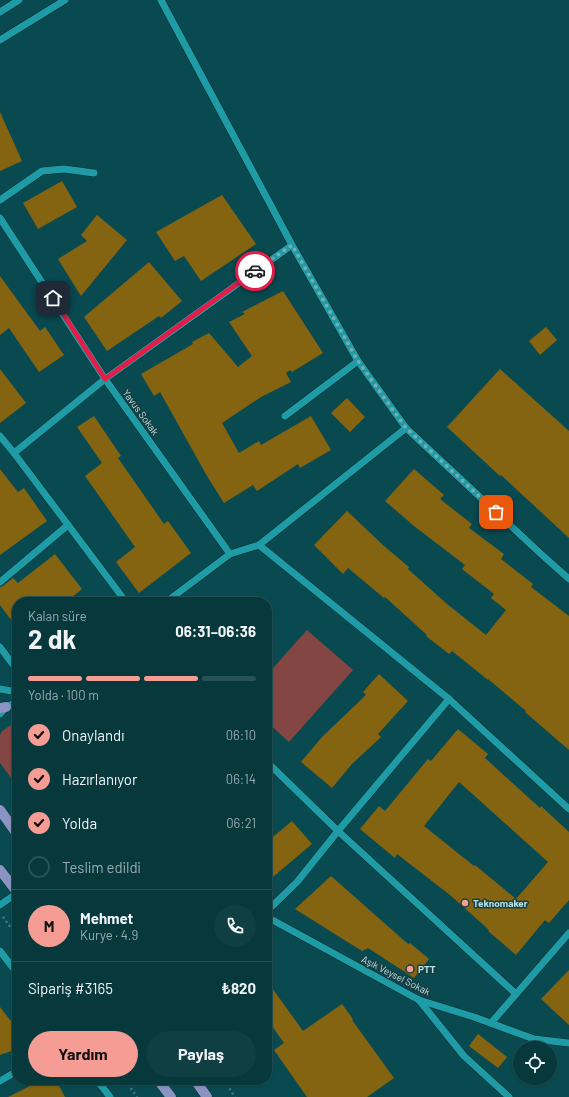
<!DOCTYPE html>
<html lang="tr">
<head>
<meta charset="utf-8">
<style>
  :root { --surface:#06383c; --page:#0f3f43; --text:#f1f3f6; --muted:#98acaf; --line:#275256; --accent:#f59c95 }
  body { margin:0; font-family:Barlow,sans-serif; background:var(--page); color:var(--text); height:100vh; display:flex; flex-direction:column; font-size:15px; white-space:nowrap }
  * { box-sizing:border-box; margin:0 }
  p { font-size:13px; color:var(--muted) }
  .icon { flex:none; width:22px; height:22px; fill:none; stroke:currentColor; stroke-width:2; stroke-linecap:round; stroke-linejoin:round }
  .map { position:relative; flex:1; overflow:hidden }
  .panel { position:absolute; left:12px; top:597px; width:260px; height:488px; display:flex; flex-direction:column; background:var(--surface); border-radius:16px; box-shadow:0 1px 3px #0004,0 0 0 1px var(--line) }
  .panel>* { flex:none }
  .fabs { position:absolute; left:513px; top:1041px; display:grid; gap:8px }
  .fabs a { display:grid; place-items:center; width:44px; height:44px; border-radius:50%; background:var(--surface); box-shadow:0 1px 3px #0004,0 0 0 1px var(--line); font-size:20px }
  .pin { position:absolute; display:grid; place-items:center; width:34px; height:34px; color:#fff; margin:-17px; border-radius:8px; box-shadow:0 2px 6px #0006 }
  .courier { position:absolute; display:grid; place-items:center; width:40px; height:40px; margin:-20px; border:3px solid #e11d48; border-radius:50%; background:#fff; color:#222; box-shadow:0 1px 5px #0007 }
  .summary em { font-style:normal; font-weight:700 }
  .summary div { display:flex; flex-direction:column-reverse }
  .summary { display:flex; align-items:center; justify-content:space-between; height:68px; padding:0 16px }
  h1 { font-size:26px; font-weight:700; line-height:30px }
  .bar { display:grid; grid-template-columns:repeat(4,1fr); gap:6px 4px; align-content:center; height:48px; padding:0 16px }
  .bar i { height:5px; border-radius:3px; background:var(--line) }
  .bar .selected { background:var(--accent) }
  .bar p { grid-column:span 4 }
  .line { display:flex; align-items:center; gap:10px; padding:0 16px; border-top:1px solid var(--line) }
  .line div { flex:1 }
  .round { display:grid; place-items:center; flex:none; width:42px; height:42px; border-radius:21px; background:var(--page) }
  ol { padding:0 16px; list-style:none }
  li { display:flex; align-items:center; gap:12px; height:44px }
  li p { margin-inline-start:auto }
  li .icon { padding:4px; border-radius:50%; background:var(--accent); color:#111; stroke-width:4 }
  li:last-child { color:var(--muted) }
  li i { width:22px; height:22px; border:2px solid var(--line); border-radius:50% }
  .button { display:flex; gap:8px; margin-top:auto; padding:8px 16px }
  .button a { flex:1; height:46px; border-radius:24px; background:var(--accent); color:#111; font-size:16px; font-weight:700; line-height:46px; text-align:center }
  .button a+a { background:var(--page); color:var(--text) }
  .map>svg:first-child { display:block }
  .green { fill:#844642 }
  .building { fill:#856411; fill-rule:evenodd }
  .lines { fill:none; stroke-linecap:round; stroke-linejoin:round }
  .minor-casing { stroke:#092e31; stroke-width:8 }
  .major-casing { stroke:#092e31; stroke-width:11 }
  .path { stroke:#3e7b80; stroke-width:2.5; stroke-dasharray:2 3; stroke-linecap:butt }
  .minor { stroke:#1f9ba6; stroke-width:7 }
  .major { stroke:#8a94c3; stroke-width:10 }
  .done { stroke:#76adb2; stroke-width:4; stroke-dasharray:0 7.2 }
  .route { stroke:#e11d48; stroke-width:5 }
  .poi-dot { fill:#f59c95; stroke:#1a3d41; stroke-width:1.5 }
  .labels { text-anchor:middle; stroke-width:3; stroke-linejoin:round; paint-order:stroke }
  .street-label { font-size:10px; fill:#b1e2e7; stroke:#1a3d41 }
  .poi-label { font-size:10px; font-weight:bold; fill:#b1e2e7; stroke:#1a3d41; text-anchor:start }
</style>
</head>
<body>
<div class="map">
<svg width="569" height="1097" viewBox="0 0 569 1097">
  <rect width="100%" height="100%" fill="#084a50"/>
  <g class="green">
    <path d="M307,630L353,670L289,742L267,722V675Z"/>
    <path d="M17,721V786L0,763V735L2,731Z"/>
  </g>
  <g class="building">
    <path d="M0,112L22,161L0,171Z"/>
    <path d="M62,181L77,207L38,229L23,203Z"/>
    <path d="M222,195L256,244L201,281L184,256L175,261L156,232Z"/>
    <path d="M97,215L127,240L81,296L58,259L87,241L81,235Z"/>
    <path d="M149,262L182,301L161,318L159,316L107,351L84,317Z"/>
    <path d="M0,276L40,331L45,327L64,355L39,372L9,328L0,335Z"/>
    <path d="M283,291L323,353L292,372L290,370L286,373L291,382L261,397L222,423L239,453L259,441L261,445L311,416L331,450L300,468L298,464L257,491L253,485L224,503L207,476L160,392L154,396L141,374L193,344L192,342L209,333L238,367L252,356L229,322L245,314L242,312Z"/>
    <path d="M546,327L557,340L540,355L529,341Z"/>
    <path d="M0,369L26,403L0,423Z"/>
    <path d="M500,369L569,431V538L501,475L500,476L447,427Z"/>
    <path d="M347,398L365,417L350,432L331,413Z"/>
    <path d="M94,416L121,456L118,458L164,524L168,521L191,553L139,593L116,562L135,547L85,476L102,463L77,427Z"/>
    <path d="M0,469L18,492L24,488L47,521L0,555Z"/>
    <path d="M414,469L444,495L440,499L472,524L469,528L504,554L501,559L533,584L531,587L569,616V750L525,712L526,711L488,679V680L452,651L449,654L426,636L427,635L385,597L384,598L348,568L343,574L314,545L347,511L384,546L409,567L408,569L447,604L486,635L506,610L491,598L494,594L462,569L465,565L414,526L385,501Z"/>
    <path d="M55,554L82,589L66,602H17V628L0,605V587L3,586L13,578L18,583Z"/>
    <path d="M379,674L408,701L378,734L381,737L352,764L332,788L301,762L322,737L366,695L363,692Z"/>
    <path d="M458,729L488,754L485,758L540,808L541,806L569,832V900L549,923L545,920L516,955L488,931L489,930L450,895L397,854L395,858L360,829L379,806L385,811L428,759L431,761ZM459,782L548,862L516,899L475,865L474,866L424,826Z"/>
    <path d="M292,821L312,844L267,882V842Z"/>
    <path d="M331,876L408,944L410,943L429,959L414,978L368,948L362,951L295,909Z"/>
    <path d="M569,970V1025L541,999Z"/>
    <path d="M267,981L303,1031L342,1004L353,1019L352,1020L394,1078L367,1097H307L274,1050L284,1043L267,1019Z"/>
    <path d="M0,1007L17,1029V1049L0,1055Z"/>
    <path d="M478,1034L507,1057L498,1068L469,1046Z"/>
    <path d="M42,1080H56L65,1097H8Z"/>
  </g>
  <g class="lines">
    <g class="minor-casing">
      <g id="minor">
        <path d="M161,0L292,245L358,361L406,428L541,554L569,579"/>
        <path d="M0,12L19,0"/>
        <path d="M0,40L65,0"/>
        <path d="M0,200L42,171L64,169L94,173"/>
        <path d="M0,218L105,379L230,554"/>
        <path d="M285,416L358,361"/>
        <path d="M0,436L14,453L126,602"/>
        <path d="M14,453L105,379L292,245"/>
        <path d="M259,545L449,699L569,809"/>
        <path d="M0,582L68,525"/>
        <path d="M166,602L230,554L259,545L406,428"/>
        <path d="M0,647L17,670"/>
        <path d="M0,689L17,692"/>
        <path d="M0,714L6,707L17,702"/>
        <path d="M267,762L338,831L516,994"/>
        <path d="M0,905L17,893"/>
        <path d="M267,911L297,882L338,831L449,699"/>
        <path d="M267,917L419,1000L474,1017L534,1039L569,1043"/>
        <path d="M0,951L17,973"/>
        <path d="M419,1000L464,1056L509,1097"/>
        <path d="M491,1023L569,933"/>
        <path d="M97,1080L110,1097"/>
        <path d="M0,1081L17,1071"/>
      </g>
    </g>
    <g class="major-casing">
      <g id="major">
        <path d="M0,708L6,707"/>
        <path d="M0,810L17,834"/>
        <path d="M0,870L17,892"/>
        <path d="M158,1080L171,1097"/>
        <path d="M195,1080L207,1097"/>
      </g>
    </g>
    <g class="path">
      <path d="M3,917L17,936"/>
      <path d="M267,939H268"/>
      <path d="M125,1080L137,1097"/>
      <path d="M224,1080L235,1097"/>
    </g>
    <use href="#minor" class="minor"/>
    <use href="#major" class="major"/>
  </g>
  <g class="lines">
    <path class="done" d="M255,271L292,245L358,361L406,428L496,512"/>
    <path class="route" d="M53,298L105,379L255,271"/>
  </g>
  <g class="poi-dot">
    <circle cx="465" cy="903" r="4"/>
    <circle cx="410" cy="969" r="4"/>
  </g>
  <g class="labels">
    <g class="street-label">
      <text transform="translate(141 412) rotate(54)" y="4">Yavus Sokak</text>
      <text transform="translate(396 975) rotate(27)" y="4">Aşık Veysel Sokak</text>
    </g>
    <g class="poi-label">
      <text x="473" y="907">Teknomaker</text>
      <text x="418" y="973">PTT</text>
    </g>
  </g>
</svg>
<div class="fabs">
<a><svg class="icon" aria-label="locate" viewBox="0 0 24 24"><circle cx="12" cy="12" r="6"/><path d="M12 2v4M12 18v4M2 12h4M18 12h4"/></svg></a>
</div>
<div class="pin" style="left:496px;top:512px;background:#ea580c"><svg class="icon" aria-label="bag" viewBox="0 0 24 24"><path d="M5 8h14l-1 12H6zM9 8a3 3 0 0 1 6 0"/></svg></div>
<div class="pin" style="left:53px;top:298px;background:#1f2937"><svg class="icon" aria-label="home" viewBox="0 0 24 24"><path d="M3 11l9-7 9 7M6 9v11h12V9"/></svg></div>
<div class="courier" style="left:255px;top:271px"><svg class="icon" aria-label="car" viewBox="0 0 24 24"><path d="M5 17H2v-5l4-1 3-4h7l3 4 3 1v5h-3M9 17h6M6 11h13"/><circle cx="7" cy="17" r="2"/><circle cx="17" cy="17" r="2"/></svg></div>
<section class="panel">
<div class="summary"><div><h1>2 dk</h1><p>Kalan süre</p></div><em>06:31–06:36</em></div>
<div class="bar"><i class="selected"></i><i class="selected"></i><i class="selected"></i><i></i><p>Yolda · 100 m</p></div>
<ol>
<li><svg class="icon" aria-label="check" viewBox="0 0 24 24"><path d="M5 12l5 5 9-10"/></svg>Onaylandı<p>06:10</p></li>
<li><svg class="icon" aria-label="check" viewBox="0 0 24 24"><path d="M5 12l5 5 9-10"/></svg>Hazırlanıyor<p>06:14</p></li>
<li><svg class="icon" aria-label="check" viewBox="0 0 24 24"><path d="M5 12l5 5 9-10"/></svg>Yolda<p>06:21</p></li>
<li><i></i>Teslim edildi</li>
</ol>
<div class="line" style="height:72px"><b class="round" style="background:var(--accent);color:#111">M</b><div><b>Mehmet</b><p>Kurye · 4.9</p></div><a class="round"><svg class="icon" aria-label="phone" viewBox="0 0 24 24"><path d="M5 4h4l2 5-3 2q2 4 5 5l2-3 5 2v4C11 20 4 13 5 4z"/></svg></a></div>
<div class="line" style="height:52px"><div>Sipariş #3165</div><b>₺820</b></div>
<div class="button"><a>Yardım</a><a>Paylaş</a></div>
</section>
</div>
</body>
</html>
